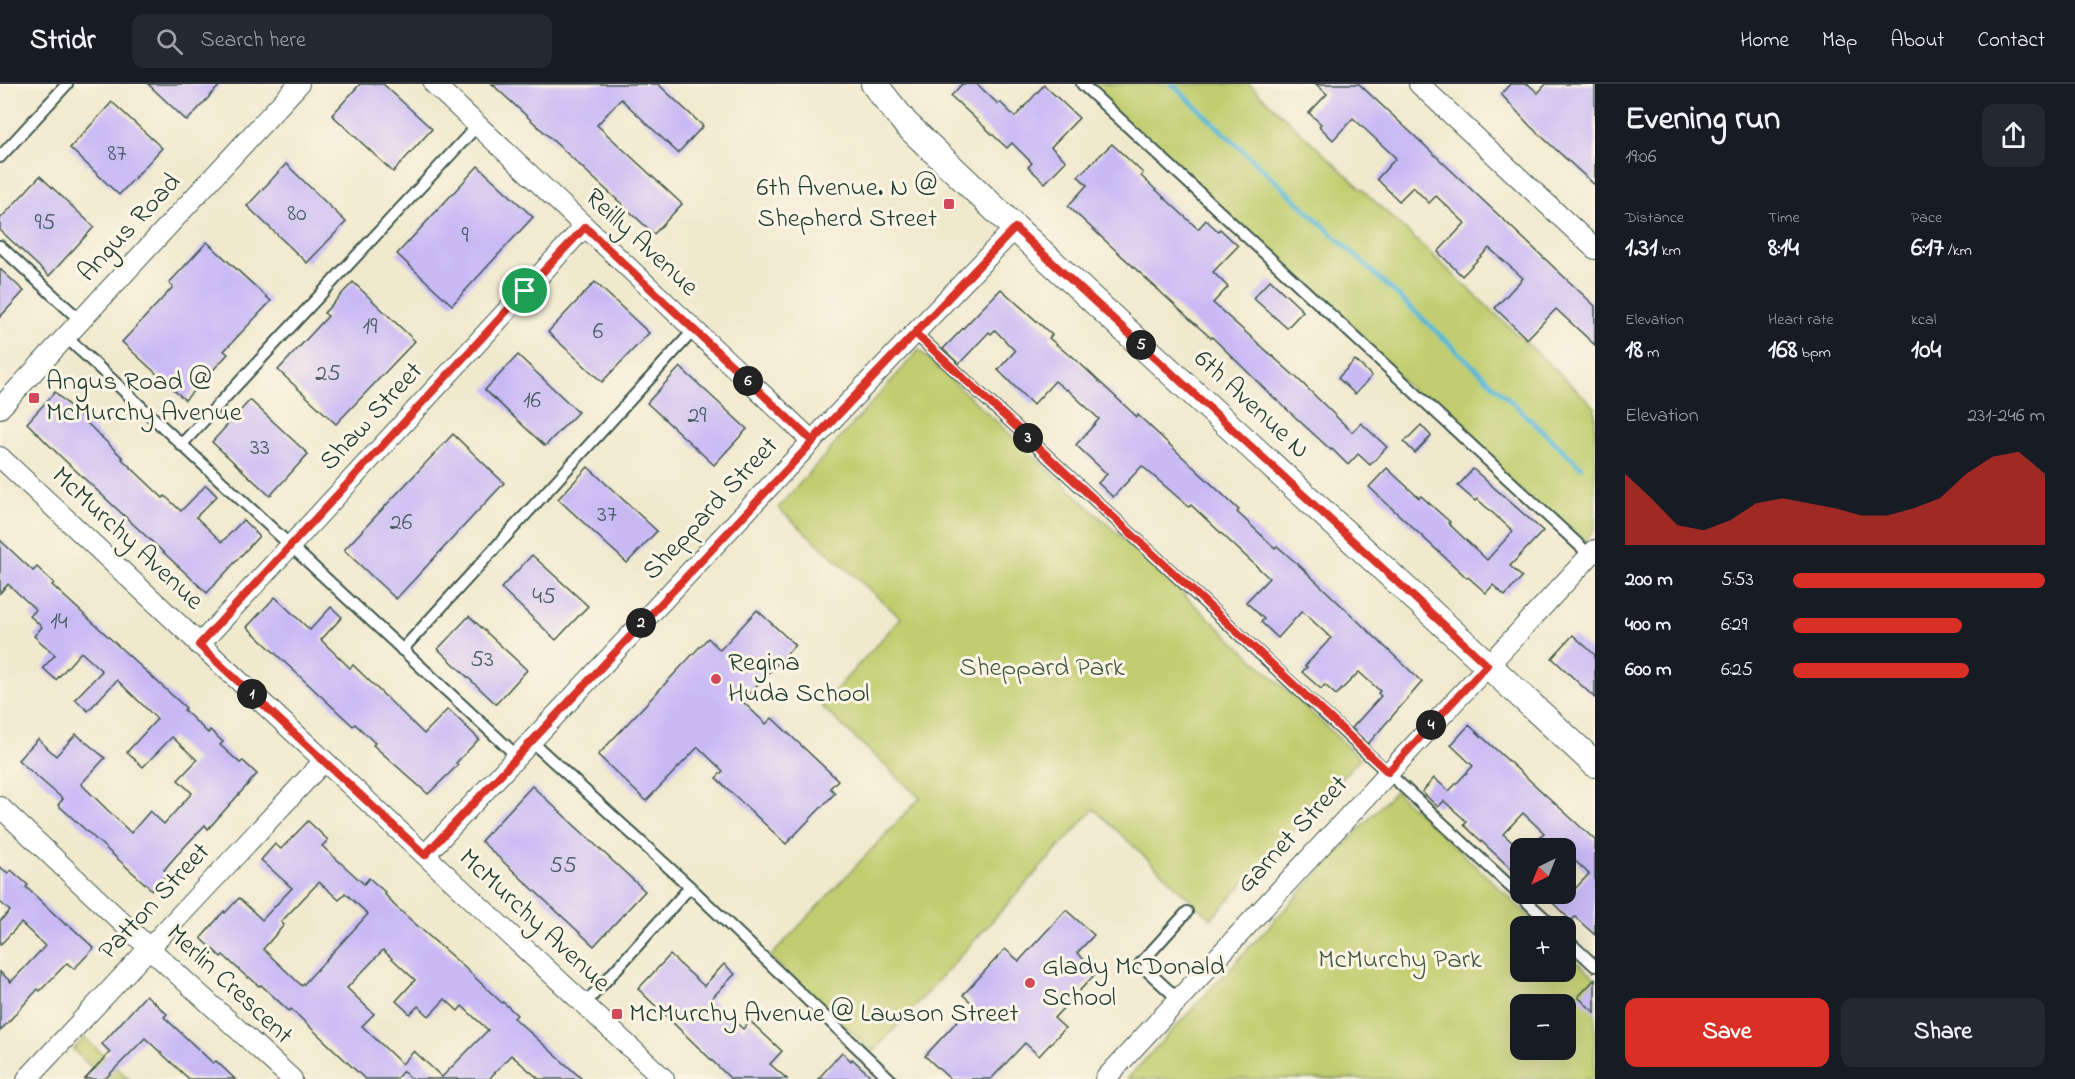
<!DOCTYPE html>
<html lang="en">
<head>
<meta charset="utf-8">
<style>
	body { margin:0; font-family:"Indie Flower",sans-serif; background:#242831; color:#f1f3f6; height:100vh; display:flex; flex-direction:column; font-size:22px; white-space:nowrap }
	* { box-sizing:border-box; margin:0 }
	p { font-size:20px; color:#9ea1a6 }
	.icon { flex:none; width:33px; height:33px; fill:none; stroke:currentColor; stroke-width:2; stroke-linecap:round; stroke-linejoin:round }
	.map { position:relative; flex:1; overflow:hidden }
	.sheet { display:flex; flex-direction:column; background:#171b24; width:480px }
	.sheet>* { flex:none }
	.needle { width:39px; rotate:223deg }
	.controls { position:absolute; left:1510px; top:754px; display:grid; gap:12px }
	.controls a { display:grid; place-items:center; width:66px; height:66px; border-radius:12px; background:#171b24; box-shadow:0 6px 24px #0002; font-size:30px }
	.pin { position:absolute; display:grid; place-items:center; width:51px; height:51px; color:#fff; margin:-26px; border:3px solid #fff; border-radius:50%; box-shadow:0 2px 6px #0007 }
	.km { position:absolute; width:30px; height:30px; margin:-15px; border-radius:50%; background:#222; color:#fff; font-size:16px; line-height:30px; text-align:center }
	.round { display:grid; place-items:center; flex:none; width:63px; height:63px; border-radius:12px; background:#242831 }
	.headline { display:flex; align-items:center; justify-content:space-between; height:102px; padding:0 30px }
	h1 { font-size:33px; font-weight:800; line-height:45px }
	.metrics { display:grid; grid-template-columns:repeat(3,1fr); gap:9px; height:102px; padding:6px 30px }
	.metrics div { display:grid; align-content:center }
	.metrics b { font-size:26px; font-weight:800 }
	.metrics small { font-size:16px; font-weight:400 }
	.metrics p { font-size:16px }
	.chart { height:168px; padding:12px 30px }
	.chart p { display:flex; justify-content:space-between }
	.chart svg { width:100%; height:108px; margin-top:6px; fill:#d93025; opacity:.7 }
	.button { display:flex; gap:12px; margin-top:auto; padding:12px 30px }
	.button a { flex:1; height:69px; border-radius:12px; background:#d93025; color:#fff; font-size:24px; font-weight:800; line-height:69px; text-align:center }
	.button a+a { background:#242831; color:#f1f3f6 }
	ul { padding:0 30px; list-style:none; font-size:20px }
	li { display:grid; grid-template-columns:96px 72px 1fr; align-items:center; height:45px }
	li i { height:15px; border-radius:8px; background:#d93025 }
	header { display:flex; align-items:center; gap:36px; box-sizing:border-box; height:84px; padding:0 30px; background:#171b24; border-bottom:2px solid #363941 }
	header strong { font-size:28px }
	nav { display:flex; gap:33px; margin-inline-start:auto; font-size:21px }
	.search { width:420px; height:54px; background:#242831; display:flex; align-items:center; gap:15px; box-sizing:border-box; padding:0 21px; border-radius:12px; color:#9ea1a6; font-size:22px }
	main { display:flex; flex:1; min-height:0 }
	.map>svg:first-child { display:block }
</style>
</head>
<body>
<header>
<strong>Stridr</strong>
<div class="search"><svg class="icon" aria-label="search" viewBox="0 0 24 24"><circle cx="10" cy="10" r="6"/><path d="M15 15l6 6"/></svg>Search here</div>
<nav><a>Home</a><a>Map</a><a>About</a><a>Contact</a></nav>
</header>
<main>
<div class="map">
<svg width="1595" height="995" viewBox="0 0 1595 995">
	<rect width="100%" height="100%" fill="#fcf5e5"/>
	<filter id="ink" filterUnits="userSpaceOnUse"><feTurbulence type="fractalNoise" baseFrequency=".0167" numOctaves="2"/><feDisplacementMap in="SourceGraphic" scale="12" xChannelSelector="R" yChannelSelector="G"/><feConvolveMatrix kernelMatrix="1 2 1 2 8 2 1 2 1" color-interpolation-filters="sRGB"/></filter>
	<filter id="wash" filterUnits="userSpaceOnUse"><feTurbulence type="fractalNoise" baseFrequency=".008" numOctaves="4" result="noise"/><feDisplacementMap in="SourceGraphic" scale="24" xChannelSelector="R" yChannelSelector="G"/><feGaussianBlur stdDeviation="1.35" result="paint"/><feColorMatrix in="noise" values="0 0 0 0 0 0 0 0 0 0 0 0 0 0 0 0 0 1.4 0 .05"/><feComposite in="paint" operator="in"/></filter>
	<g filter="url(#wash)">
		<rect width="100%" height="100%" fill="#f1e9ce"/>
		<g fill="#c1cd6f" stroke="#708552" stroke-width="1.5" fill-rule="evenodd">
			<path d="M1082,0h167l346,323v123l-15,16z"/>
			<path d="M919,266l441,408 -149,161 -117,-110 -221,243 -103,-95 150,-159 -99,-92 80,-88 -123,-110z"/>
			<path d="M1395,707l146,136h-20v45h45v-21l29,27v101h-468zM1521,921h45v45h-45z"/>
			<path d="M84,953l45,42h-25l-31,-29z"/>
		</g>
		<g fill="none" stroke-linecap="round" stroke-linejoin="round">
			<path stroke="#57b8d5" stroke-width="5" d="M1172,0l409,383"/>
		</g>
		<g id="blocks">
			<g fill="#c8b9f5" fill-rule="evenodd">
				<path d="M148,0h73l-34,37z"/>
				<path d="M360,0h23l49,45 -39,43 -61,-57z"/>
				<path d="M492,0h166l45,42 -25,27 -57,-54 -24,26 85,79 -28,30z"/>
				<path d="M962,0h15l21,20 2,-2 15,15 29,-32 35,33 -28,29 15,14 -21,22 -17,-16 4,-4 -20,-20 -5,5 -56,-52z"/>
				<path d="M1316,0h43l62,58 174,164v39l-39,-36 -29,30 -32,-31 28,-30 -34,-30 -27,28 -24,-24 27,-29 -29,-27 -7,7 -16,-16 -14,14 -22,-22 19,-21 -43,-40 -20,22 -14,-14 2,-2 -12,-11 18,-19z"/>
				<path d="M1510,0h18l10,9 8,-9h49v101l-65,-59 -29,-32z"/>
				<path d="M112,18l50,46 -43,47 -49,-47z"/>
				<path d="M1112,60l31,29 -2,3 57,53 8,-9 12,11 2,-2 18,17 -25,26 15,15 -15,16 85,76 54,53 9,-9 26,24 -17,18 -12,-11 -10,11 -16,-16 -1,1 -62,-57 -57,-56 -1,1 -17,-15 -126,-117 19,-21 -9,-9z"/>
				<path d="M286,80l60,58 -39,41 -60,-57z"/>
				<path d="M478,82l55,51 -81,88 -55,-51z"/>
				<path d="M40,92l54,51 -45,49 -49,-46v-11z"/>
				<path d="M207,158l64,59 -47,50 4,3 -43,46 -63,-58 51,-55 -4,-4z"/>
				<path d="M0,185l24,22 -24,26z"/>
				<path d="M1270,196l33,31 -16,17 -34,-30z"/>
				<path d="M353,198l62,59 -79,83 -58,-54 50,-54 -4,-3z"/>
				<path d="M595,198l54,51 -47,49 -54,-50z"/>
				<path d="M1001,205l51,46 -3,3 21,18 1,-1 66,62 1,-2 101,95 -2,2 38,36 2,-2 24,21 121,115 -54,62 -16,-16 29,-32 -3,-3 2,-2 -21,-19 -23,23 -11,-10 -4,4 -19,-17 5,-5 -2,-1 26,-28 -29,-27 -24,27 -17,-16 3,-3 -18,-17 23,-24 -78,-73 -2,2 -47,-41 -29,31 -15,-14 9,-9 -31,-29 23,-26 -32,-30 -1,1 -11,-9 -22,24 -35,-35 17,-19 -20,-21 -4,4 -2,-2 -30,32 -16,-15z"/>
				<path d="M518,271l60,57 -33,34 -60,-56z"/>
				<path d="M1355,276l17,16 -17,18 -17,-16z"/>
				<path d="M680,283l67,62 -33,36 -67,-62z"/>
				<path d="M55,308l68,66 -1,1 41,39 2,-2 16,15 25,-26 11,11 -21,21 26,25 21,-22 16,16 -52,57 -149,-139 -31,-31z"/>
				<path d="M250,316l58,54 -38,42 -58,-54z"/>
				<path d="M1421,341l10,11 -16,17 -11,-11z"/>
				<path d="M453,350l51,49 -108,116 -52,-49z"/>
				<path d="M588,383l69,64 -30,32 -69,-64z"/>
				<path d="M1387,384l32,30 2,-2 29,26 -2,1 39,37 26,-29 -36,-32 -2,2 -17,-15 15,-17 70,62 -33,35 12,11 -17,19 -12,-11 -7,8 -18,-16 -1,1 -98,-91z"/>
				<path d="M0,456l33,31 4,-4 17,16 -2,2 134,123 -2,2 24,23 2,-3 13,12 -3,3 20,18 3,-2 14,13 -49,55 -3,-4 -30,32 -11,13 4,3 -16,17 -94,-85 5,-6 -45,-39 20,-21 18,17 20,-22 29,24 -24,26 50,49 19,-22 14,13 28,-31 -14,-13 19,-20 -25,-23 -29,30 -16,-15 30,-33 -40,-39 -29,31 -13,-12 27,-28 -21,-19 -25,28 -13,-12 12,-13 -21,-19 8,-9 -12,-11 6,-6 -28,-26 -8,9z"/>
				<path d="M532,471l56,51 -32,34 -55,-52z"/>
				<path d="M275,513l35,33 21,-23 11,10 -21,23 29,28 3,-3 71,69 24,-25 31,30 -23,24 2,2 -30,29 -55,-49 2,-2 -20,-19 -2,2 -106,-99z"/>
				<path d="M757,526l38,35 -53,56 24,23 6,-6 66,62 -8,8 5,5 -49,51 -70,-66 7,-7 -25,-24 -52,54 -48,-46 110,-117 12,12z"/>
				<path d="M469,532l58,54 -31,34 -58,-55z"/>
				<path d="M1573,551l22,20v43l-43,-40z"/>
				<path d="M1469,641l126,115v95l-20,-18 -4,4 -27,-27h26l19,-20 -23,-22v-3h-39l17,-16 -21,-20 -20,21 18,16v28l-57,-53 3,-3 -23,-21 -6,6 -16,-15 12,-14 15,13 24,-25 -22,-21z"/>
				<path d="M532,702l113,105 -51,55 -113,-105z"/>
				<path d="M308,737l20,19 -6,6 42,38 5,-6 16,14 -1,1 10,12 70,62 38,36 1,-1 14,13 -3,3 68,61h-43l-28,-24 -22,24h-78l-8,-8 -7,8h-31l-74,-70 -2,2 -28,-26 -2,1 -10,-9 -1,1 -25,-23 -2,2 -20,-19 23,-27 1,2 14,-15 23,22 30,-32 -31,-28 14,-16 6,5zM319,798l20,18 6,-7 23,21 -66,72 -39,-37 21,-24 -3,-3zM383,866l32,30 -19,21 14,13 8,-8 11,10 16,-17 13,12 4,-5 26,24 -46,47 -28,-26 -12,13 -40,-38 12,-12 -27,-26z"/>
				<path d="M0,783l8,6 3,-3 17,15 -2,2 40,38 2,-1 26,24 -20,21 -7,-6 -27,28 -2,-2 -38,42v-59l11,10 34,-36 -24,-23 -21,22v-24l10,-10 -10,-9z"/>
				<path d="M1066,826l28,25 -17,18 20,19 -43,46 11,10 -26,28 -14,-13 -34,36h-41l-25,-23 48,-52 -10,-9 42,-46 14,12z"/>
				<path d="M670,871l34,31 20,-22 11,10 -24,25 32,30 7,-8 32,30 -12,13 17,15h-56l-93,-90z"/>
				<path d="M1595,895v34l-17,-16z"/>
				<path d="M146,911l21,19 -3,3 49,46 3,-2 19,18h-46l-44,-41 -40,41h-20l25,-27 -8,-8z"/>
				<path d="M842,968l9,9 1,-2 22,20h-56z"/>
			</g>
		</g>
	</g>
	<g filter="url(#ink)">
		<use href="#blocks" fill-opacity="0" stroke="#3e574b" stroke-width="1.5"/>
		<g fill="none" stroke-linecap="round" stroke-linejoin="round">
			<defs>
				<g id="service">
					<path d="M1082,0l510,473"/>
					<path d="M0,73l67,-73"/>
					<path d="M0,162l81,75"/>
					<path d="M915,249l639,594"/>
					<path d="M66,253l451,419"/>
					<path d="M181,361l296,-319"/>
					<path d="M402,566l292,-320"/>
					<path d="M531,657l159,146 200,192"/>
					<path d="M1566,855l29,27"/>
					<path d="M1178,915l-38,-35 47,-52"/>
					<path d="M584,921l106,-118"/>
				</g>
				<g id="minor">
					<path d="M434,0l378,357"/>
					<path d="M1419,0l176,165"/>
					<path d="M0,324l299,-324"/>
					<path d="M0,373l664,622"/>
					<path d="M199,561l385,-418"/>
					<path d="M0,723l149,141 143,131"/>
					<path d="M425,771l387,-414 203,-213"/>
					<path d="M27,995l296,-317"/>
					<path d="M1105,995l490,-529"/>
				</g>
				<path id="tertiary" d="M874,0l32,40 109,104 580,536"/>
			</defs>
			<use href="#service" stroke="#3e574b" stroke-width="14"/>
			<use href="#minor" stroke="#3e574b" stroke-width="22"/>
			<use href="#tertiary" stroke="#3e574b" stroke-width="28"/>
			<use href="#service" stroke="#fff" stroke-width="10"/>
			<use href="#minor" stroke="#fff" stroke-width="20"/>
			<use href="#tertiary" stroke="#fff" stroke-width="26"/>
		</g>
	</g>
	<g fill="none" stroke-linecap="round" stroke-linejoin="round" filter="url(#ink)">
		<defs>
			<path id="route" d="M525,207l-326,354 226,210 490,-522 473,439 99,-107 -472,-437 -203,213 -227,-214 -60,64"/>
		</defs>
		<use href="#route" stroke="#fff" stroke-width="12"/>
		<use href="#route" stroke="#d93025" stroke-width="8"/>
	</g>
	<g fill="#d1495b" stroke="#fcf5e5" stroke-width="2">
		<rect x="943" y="114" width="12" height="12" rx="3"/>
		<rect x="28" y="308" width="12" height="12" rx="3"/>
		<circle cx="716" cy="595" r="6"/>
		<circle cx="1030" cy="899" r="6"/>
		<rect x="611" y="924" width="12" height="12" rx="3"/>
	</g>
	<g text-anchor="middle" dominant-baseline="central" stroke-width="6" stroke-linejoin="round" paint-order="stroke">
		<g font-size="24" fill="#495c64">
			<text x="117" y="70">87</text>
			<text x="297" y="130">80</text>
			<text x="45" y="139">95</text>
			<text x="465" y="152">9</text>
			<text x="370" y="243">19</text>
			<text x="598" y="248">6</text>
			<text x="328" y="290">25</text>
			<text x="532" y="317">16</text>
			<text x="697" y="332">29</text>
			<text x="260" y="364">33</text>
			<text x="607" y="431">37</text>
			<text x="401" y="439">26</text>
			<text x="544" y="513">45</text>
			<text x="59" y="538">14</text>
			<text x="482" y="576">53</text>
			<text x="563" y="782">55</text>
		</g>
		<g font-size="27" fill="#1f3d34" stroke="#fcf5e5" text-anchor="start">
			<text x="937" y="104" text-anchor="end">6th Avenue. N @<tspan x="937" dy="31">Shepherd Street</tspan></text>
			<text x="46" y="298">Angus Road @<tspan x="46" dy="31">McMurchy Avenue</tspan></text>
			<text x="728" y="579">Regina<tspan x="728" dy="31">Huda School</tspan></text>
			<text x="1042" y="883">Glady McDonald<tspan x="1042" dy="31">School</tspan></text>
			<text x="629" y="930">McMurchy Avenue @ Lawson Street</text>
		</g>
		<g font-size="27" fill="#1f3d34" stroke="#fcf5e5">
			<text transform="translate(130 144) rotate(-47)">Angus Road</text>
			<text transform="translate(641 159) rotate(43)">Reilly Avenue</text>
			<text transform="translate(1251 321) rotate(43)">6th Avenue N</text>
			<text transform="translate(372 333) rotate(-47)">Shaw Street</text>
			<text transform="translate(711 425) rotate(-47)">Sheppard Street</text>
			<text transform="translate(127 455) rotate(43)">McMurchy Avenue</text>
			<text transform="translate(1293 751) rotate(-47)">Garnet Street</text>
			<text transform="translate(155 818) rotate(-47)">Patton Street</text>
			<text transform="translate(534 837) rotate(43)">McMurchy Avenue</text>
			<text transform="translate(229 901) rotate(43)">Merlin Crescent</text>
		</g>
		<g font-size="27" fill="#3f5a40" stroke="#fcf5e5">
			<text x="1042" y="584">Sheppard Park</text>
			<text x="1400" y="876">McMurchy Park</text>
		</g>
	</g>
</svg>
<div class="controls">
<a><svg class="needle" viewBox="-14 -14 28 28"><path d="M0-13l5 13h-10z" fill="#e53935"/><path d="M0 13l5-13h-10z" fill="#9ea1a6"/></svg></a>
<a>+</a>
<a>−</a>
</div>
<div class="pin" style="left:525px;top:207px;background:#1e9e55"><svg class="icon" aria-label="arrive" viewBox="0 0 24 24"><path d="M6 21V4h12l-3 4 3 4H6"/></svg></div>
<b class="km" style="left:252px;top:610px">1</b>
<b class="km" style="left:641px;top:539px">2</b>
<b class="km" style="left:1028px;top:354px">3</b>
<b class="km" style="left:1431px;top:641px">4</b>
<b class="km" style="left:1141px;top:261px">5</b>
<b class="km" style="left:748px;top:297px">6</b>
</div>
<section class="sheet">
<div class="headline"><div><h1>Evening run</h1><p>19:06</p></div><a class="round"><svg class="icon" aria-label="share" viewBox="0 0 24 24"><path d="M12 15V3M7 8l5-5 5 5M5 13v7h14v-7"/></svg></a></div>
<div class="metrics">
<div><p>Distance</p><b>1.31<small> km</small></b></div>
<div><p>Time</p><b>8:14</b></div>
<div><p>Pace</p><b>6:17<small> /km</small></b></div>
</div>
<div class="metrics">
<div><p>Elevation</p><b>18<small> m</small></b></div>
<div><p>Heart rate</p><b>168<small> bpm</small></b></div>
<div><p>kcal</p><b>104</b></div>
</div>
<div class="chart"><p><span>Elevation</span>231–246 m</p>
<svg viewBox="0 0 160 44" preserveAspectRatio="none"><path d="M0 44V15L10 25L20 36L30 38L40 34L50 27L60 25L70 27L80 29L90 32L100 32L110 29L120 25L130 15L140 8L150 6L160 15V44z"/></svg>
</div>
<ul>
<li><b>200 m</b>5:53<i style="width:100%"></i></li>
<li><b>400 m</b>6:29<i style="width:67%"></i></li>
<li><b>600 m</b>6:25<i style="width:70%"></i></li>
</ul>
<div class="button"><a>Save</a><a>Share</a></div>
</section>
</main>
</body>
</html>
